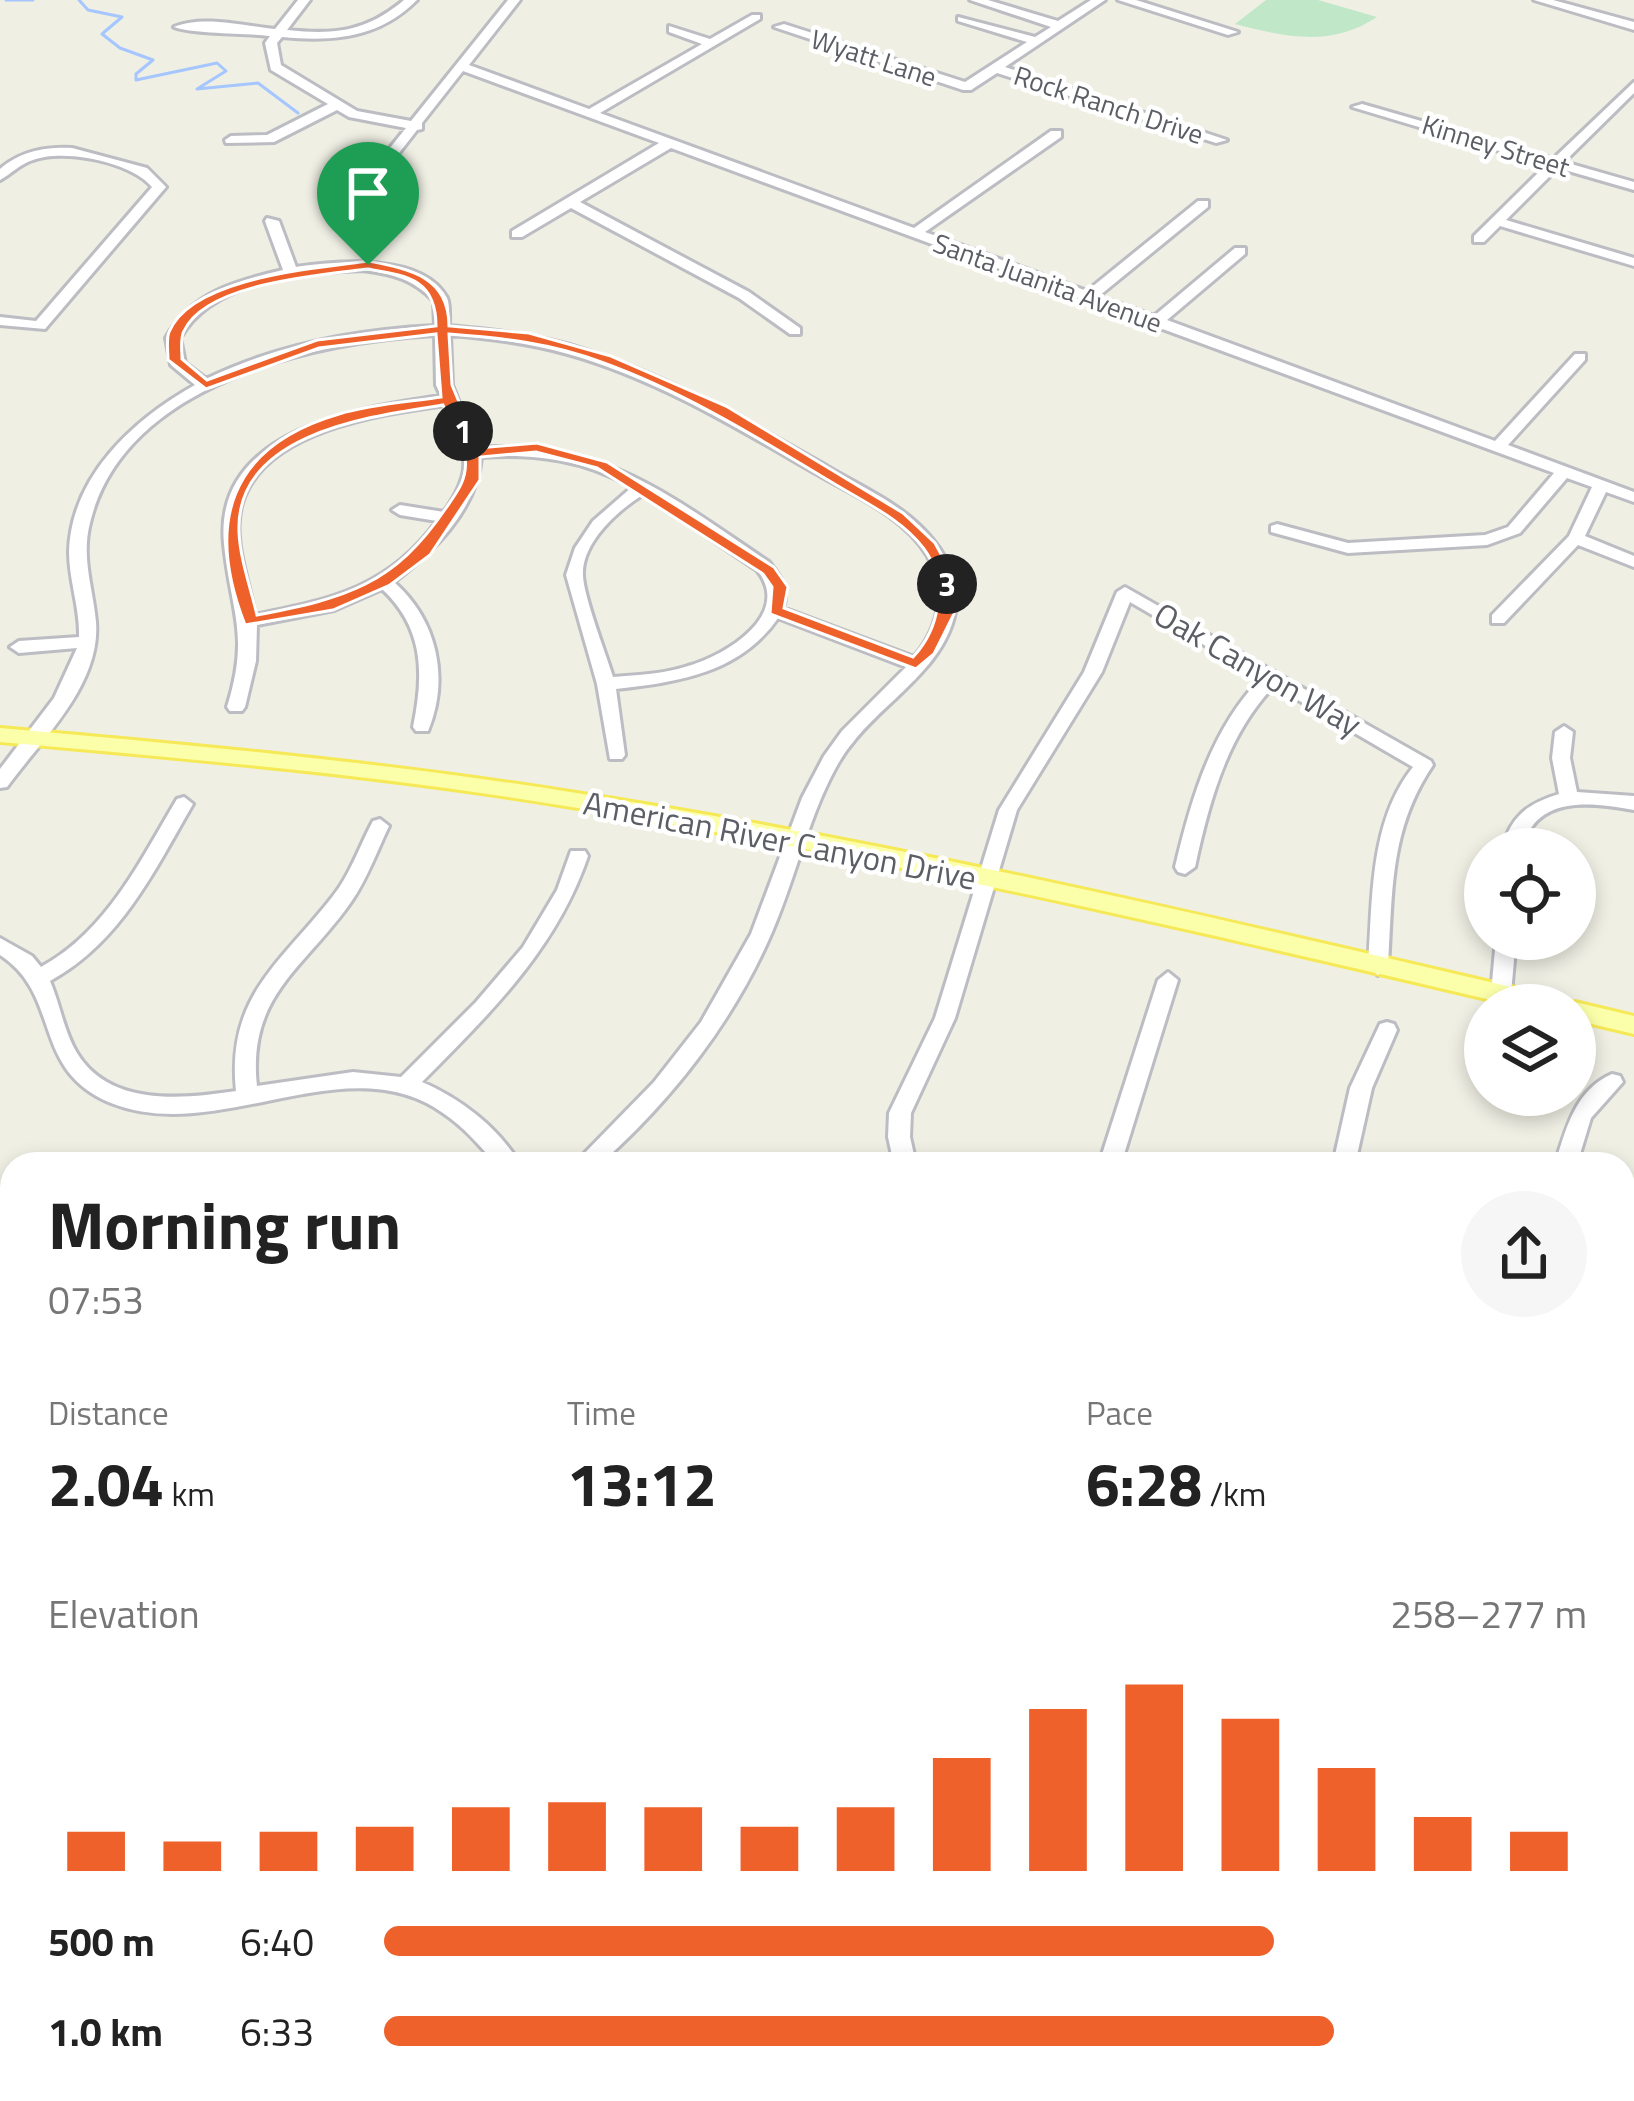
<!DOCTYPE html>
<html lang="en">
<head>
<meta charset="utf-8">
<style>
	body { margin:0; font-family:"Titillium Web",sans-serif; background:#f6f6f6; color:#222; height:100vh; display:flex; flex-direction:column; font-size:45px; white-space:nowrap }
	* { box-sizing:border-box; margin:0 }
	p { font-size:39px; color:#767676 }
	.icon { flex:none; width:66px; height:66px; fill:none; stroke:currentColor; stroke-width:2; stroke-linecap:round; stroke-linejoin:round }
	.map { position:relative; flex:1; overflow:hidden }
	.side { position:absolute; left:0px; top:1152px; width:1635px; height:951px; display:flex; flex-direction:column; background:#fff; border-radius:36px 36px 0 0; box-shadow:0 6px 18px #0003 }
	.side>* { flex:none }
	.buttons { position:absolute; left:1464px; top:828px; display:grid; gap:24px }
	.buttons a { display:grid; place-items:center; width:132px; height:132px; border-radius:50%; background:#fff; box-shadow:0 6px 18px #0003; font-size:60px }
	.pin { position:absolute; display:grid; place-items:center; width:102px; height:102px; color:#fff; margin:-123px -51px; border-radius:50% 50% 50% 0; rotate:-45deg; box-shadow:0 0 12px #0007 }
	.pin .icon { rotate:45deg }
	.km { position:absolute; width:60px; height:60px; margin:-30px; border-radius:50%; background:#222; color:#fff; font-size:33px; line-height:60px; text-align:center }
	.round { display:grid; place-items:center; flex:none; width:126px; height:126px; border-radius:63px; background:#f6f6f6 }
	.summary { display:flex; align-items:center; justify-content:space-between; height:204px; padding:0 48px }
	h1 { font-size:66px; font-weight:700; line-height:90px }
	.figures { display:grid; grid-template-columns:repeat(3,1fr); gap:18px; height:204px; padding:12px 48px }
	.figures div { display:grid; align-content:center }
	.figures b { font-size:60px; font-weight:700 }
	.figures small { font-size:33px; font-weight:400 }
	.figures p { font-size:33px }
	.chart { height:336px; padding:24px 48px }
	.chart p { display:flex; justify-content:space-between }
	.chart svg { width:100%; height:216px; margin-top:12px; stroke:#ef612b; stroke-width:6 }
	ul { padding:0 48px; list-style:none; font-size:39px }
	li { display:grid; grid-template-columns:192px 144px 1fr; align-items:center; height:90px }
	li i { height:30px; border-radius:15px; background:#ef612b }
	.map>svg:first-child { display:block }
</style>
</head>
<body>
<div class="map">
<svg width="1634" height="2101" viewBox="0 0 1634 2101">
	<rect width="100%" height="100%" fill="#efefe4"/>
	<g fill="#c0e8c8">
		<path d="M1266,0h52l59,17c-47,31 -91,20 -142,7z"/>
		<path d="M12,1502v269l-12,1v-266z"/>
		<path d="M1623,1793l11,7v301h-235l-11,-10h235z"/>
		<path d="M12,1917v174h1339l10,10h-1349l-12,-12v-151z"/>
	</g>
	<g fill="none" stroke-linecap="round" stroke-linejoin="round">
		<g stroke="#a5c6ff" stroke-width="3">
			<path d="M6,0h27"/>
			<path d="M79,0l9,10 34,7 -20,17 18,14 33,12 -17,14v6l81,-17 9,8 -29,18 61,-6 40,30"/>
		</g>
		<g stroke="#a5c6ff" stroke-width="6">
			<path d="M0,1608l12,-4"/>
			<path d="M0,1670l12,-3"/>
			<path d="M1596,2091l15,10"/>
		</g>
		<defs>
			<g id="minor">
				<path d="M298,0h12l-23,30c48,5 79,2 117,-30h13c-38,38 -83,42 -135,37l-5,6 4,22 76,46 54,10 97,-121h12l-51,65 120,44 113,-65 -33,-12v-6l41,13 42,-24h8v4l-160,94 314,115 137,-97h10v6l-136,95 162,59 111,-90h10v6l-109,89 55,20 81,-68h10v6l-78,66 328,121 80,-87h10v6l-77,85 126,47v10l-28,-10 -21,44 49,20v11l-56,-22 -74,78h-12v-8l77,-79 23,-49 -25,-9 -47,55 -33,12 -139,8 -77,-21v-6l6,-2 71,19 137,-8 23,-8 46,-54 -883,-325 -91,54 169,90 51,36v6h-10l-51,-36 -168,-90 -49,29h-10v-6l147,-88 -196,-72 -41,52v6l-5,1 -32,41 -23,-1 -7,-4 7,-4 15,2 29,-36 -57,-11 -12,-7 -63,32 -48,1 -1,-3 6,-4 36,-1 61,-31 -57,-34 -6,-27 5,-7c-25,-3 -78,-2 -96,-9 29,-12 70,-1 101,2z"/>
				<path d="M970,0h18l70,21 33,-21h14l-100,67 222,73 -11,3 -219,-70 -26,17h-8l-189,-63 10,-3 181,58 62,-40 -69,-21v-4l77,20 16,-10z"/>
				<path d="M1118,0h18l102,32 -10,3z"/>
				<path d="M1534,0h19l81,22v8z"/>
				<path d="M1634,82v11l-70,69 70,20v8l-76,-22 -52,52 128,38v8l-134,-40 -16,16h-10v-6l72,-71 -194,-58 10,-3 191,55z"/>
				<path d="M72,148l75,20 19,19 -121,142 -45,-4v-8l36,4 116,-134c-20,-25 -89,-39 -119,-27 -13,4 -22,14 -33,20v-11c21,-18 45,-22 72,-21z"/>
				<path d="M267,218l12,3 17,46c41,-6 127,-14 151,31 3,7 2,20 2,28 45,4 91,9 134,23 88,28 166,73 245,118 34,20 71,36 98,65 18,19 33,46 30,73 -6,59 -69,94 -102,136 -14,16 -23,35 -32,55 -19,44 -31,92 -50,136 -38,89 -100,168 -172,232h-26l80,-82 47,-60 50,-88 51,-136 22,-42 18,-25 64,-64 -128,-49c-38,55 -100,64 -162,71l9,66 -3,4h-12l-13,-75 -31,-109 9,-27 18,-27 39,-34c-48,-27 -97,-34 -151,-30 -4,53 -47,94 -87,125 43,38 56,96 34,149h-12l-3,-4c11,-53 11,-99 -31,-138l-48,21 -77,15 -1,36 -11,46 -3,4h-12l-3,-4c23,-74 4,-93 -3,-163 -11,-114 132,-136 217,-148l-5,-11 -1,-50c-121,6 -312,49 -345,188 -9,35 3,65 6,99 5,63 -55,118 -89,165l-7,1v-19l54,-71 23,-50 -58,5 -9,-6 9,-6 60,-4c1,-29 -10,-56 -10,-85 2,-76 65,-133 126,-167l-24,-20 -5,-27c25,-45 70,-57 117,-68l-18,-49zM363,270c30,4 50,9 71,31l1,25c-80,4 -157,18 -229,53l-21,-16 -5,-25c33,-59 124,-66 183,-68zM450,335c40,3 79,8 118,19 89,25 169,74 249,120 38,22 87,42 110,81 21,34 12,73 -13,102l-131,-49c6,-20 -2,-31 -14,-46 -99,-66 -165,-123 -292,-114l-25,-63zM445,405c19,48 32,61 -1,107l-44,-7 -8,5 8,5 37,6c-47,66 -106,79 -182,94 -6,-35 -24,-77 -13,-112 22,-73 139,-89 203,-98zM644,494l113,76c36,44 -30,85 -69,96 -24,8 -50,9 -75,11 -7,-23 -29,-79 -30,-101 -2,-33 35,-66 61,-82z"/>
				<path d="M1125,587l306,174 2,4c-44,65 -40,126 -45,202l-10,8 -10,-8c5,-67 1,-145 45,-200l-139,-81c-47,49 -65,116 -79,181l-10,7 -7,-2 -3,-5c16,-67 36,-138 86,-189l-131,-76 -28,70 -85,138 -62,208 -44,95 -1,24 6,27h-22l-6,-27 1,-24 46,-95 64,-208 85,-138 33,-80z"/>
				<path d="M1564,726l9,6 -3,26 7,34 57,4v14c-44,-8 -99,-15 -112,39h-20c9,-33 25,-45 57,-55l-7,-36 3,-26z"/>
				<path d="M184,797l9,7c-39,67 -72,138 -143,177 10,23 14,51 27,72 33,54 106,46 159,38 -10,-95 45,-128 97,-195 17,-21 27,-51 40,-75l7,-2 9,7c-12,25 -22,53 -38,76 -46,66 -104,93 -94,184l96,-14 48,5 75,-75 47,-55 34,-57 14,-39h14l3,5c-32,94 -98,157 -166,226 39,17 76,45 98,82h-24c-17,-19 -32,-37 -53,-51 -97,-69 -225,33 -332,-10 -81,-33 -48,-107 -111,-148v-17l32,18 9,11c66,-36 99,-106 136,-168z"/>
				<path d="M1496,939h20l-5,54 -10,8 -10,-8z"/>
				<path d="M1168,972l10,8 -57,184h-22l59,-184z"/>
				<path d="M1387,1022l7,2 3,6 -25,58 -17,76h-22l17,-76 30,-64z"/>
				<path d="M1612,1074l8,2 3,6 -32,36 -14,46h-22c11,-35 20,-74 57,-90z"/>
				<path d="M0,1264l12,3v20l-12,-3z"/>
				<rect x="1623" y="1297" width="11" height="20"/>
				<path d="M1623,1538l11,1v24l-11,-1z"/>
				<path d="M12,1786v28l-12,1v-28z"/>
			</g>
			<g id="major">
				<path d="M0,728c190,17 381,34 570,64 330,51 655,128 980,204l12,9h-50c-309,-73 -620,-145 -934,-197 -191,-32 -385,-49 -578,-66z"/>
				<path d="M1575,1002l59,14v18l-59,-14v-15h-9z"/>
			</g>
		</defs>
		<use href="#minor" stroke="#bcbdc3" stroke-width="6"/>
		<use href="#major" stroke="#f6e957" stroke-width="6"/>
		<use href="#minor" fill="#fff" fill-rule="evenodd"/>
		<use href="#major" fill="#fcffaa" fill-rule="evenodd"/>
	</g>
	<path fill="#ef612b" stroke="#fff" stroke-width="3" fill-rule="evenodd" d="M368,261c41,8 81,15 81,65l80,7 82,23 115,50 177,107 32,30 18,33 1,38 -20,40 -18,15 -146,-55 2,-27 -9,-13 -166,-106 -61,-16 -56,5v23l-50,75 -40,30 -57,25 -88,15c-40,-102 -16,-179 94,-211 33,-10 69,-12 102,-17l-5,-63 -117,14 -113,41 -38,-29c0,-8 -2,-21 1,-28 22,-55 148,-64 199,-71zM368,269c39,7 68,10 68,57l-119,14 -110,40 -25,-21c0,-9 -2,-21 2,-28 22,-48 137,-56 184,-62zM449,334c53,4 103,9 152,28 81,29 154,74 227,118 32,20 73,38 96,69 24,33 16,79 -11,108l-129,-49 4,-21 -14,-20 -167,-105 -70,-19 -59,5 -26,-63zM443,405c7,16 20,35 22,52 3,21 -7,34 -19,51 -52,77 -100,90 -189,107 -6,-26 -17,-56 -18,-83 -4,-100 134,-116 204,-127z"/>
	<g text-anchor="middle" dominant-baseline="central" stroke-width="9" stroke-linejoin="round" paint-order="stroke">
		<g font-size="27" fill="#5c5e65" stroke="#fff">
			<text transform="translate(874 57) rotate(18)">Wyatt Lane</text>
			<text transform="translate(1109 104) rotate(18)">Rock Ranch Drive</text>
			<text transform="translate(1496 145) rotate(17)">Kinney Street</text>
			<text transform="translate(1048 282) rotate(20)">Santa Juanita Avenue</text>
		</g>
		<g font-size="33" fill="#5c5e65" stroke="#fff">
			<text transform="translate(1258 669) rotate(30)">Oak Canyon Way</text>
			<text transform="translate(780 840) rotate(11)">American River Canyon Drive</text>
		</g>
	</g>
</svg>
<div class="buttons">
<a><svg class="icon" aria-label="locate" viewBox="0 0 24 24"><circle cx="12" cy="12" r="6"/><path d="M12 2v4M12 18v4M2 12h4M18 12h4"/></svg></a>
<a><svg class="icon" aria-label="layers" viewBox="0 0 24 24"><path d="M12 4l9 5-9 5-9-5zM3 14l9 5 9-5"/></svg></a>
</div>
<div class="pin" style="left:368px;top:265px;background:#1e9e55"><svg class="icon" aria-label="arrive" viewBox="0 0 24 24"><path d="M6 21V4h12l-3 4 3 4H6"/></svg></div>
<b class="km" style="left:463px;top:431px">1</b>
<b class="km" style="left:947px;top:584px">3</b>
<section class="side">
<div class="summary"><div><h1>Morning run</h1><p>07:53</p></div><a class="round"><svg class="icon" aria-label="share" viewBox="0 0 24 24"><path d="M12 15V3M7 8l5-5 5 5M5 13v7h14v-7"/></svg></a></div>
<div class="figures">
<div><p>Distance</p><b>2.04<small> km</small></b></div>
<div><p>Time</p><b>13:12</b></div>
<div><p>Pace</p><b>6:28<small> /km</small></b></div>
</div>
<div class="chart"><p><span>Elevation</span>258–277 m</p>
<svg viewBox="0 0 160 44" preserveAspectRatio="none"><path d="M5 44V36M15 44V38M25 44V36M35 44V35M45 44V31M55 44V30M65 44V31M75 44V35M85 44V31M95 44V21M105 44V11M115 44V6M125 44V13M135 44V23M145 44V33M155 44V36"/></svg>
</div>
<ul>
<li><b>500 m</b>6:40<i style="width:74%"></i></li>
<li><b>1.0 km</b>6:33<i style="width:79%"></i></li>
</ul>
</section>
</div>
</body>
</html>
